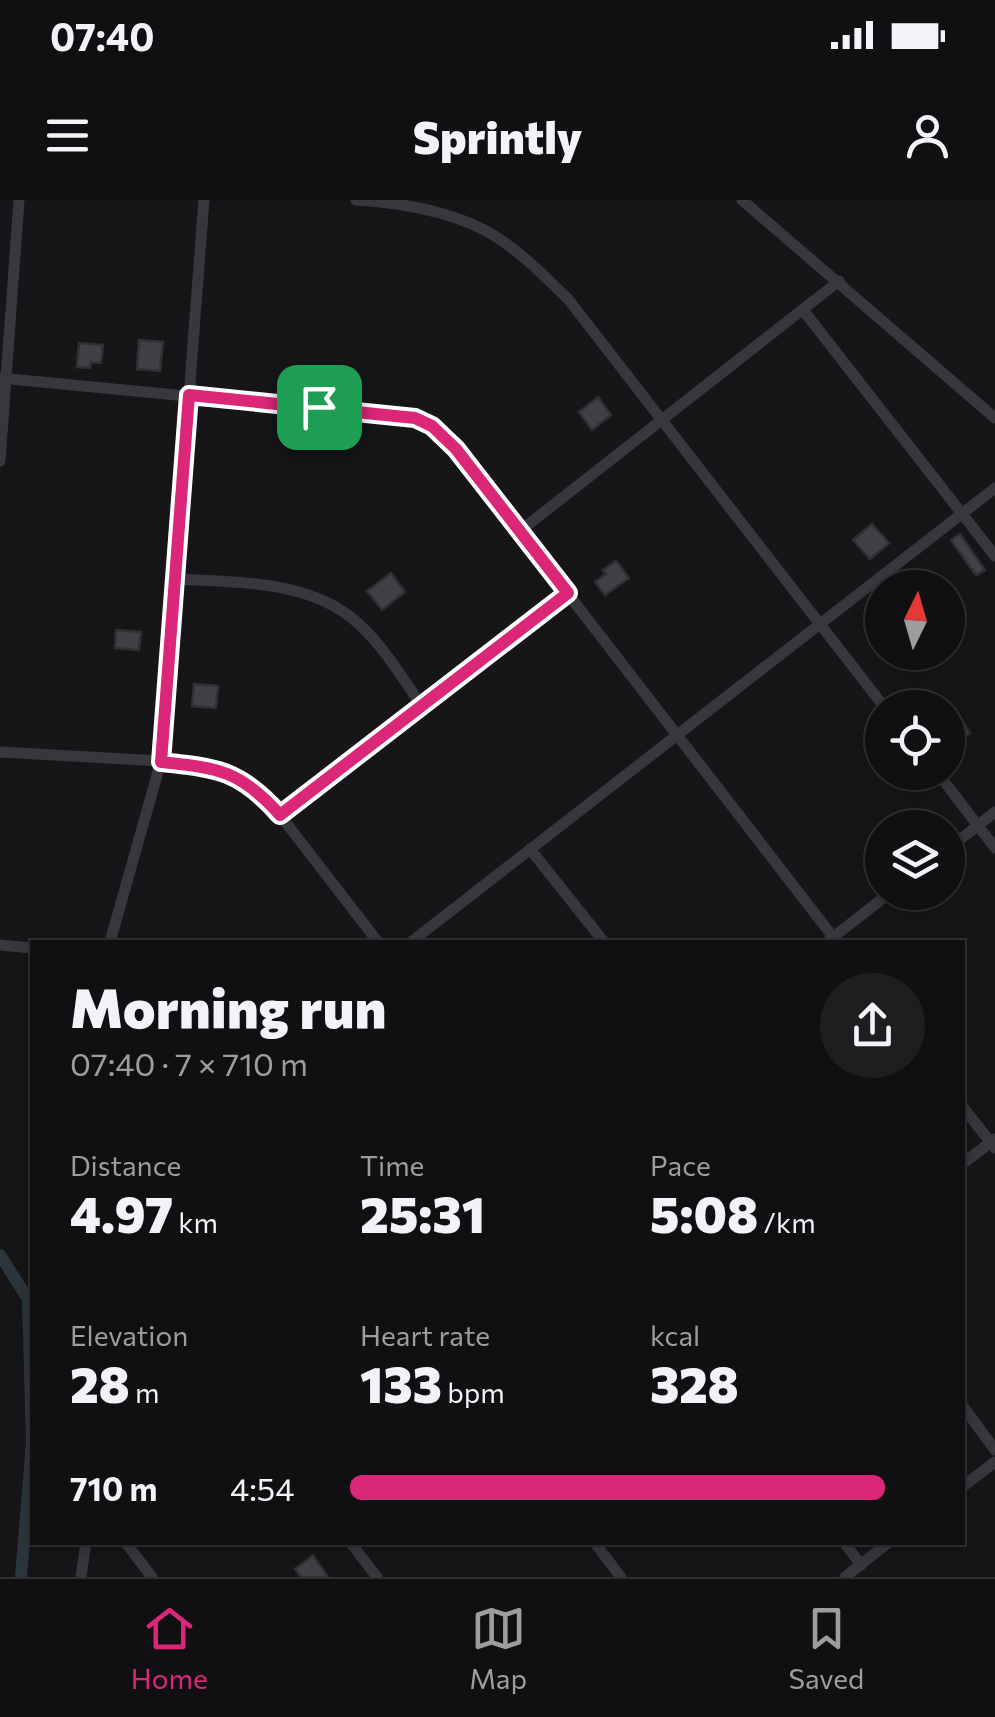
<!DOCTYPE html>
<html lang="en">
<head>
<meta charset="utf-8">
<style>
	body { margin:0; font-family:Commissioner,sans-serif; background:#1e1e20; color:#f1f3f6; height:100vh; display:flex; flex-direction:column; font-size:38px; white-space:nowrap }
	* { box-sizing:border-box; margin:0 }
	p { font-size:32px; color:#9c9d9f }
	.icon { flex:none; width:55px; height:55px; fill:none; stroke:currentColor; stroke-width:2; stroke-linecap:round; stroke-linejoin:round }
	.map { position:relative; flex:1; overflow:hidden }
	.sheet { position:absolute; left:30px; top:740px; width:935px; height:605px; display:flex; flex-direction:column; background:#101012; border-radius:0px; box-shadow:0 5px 15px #0003,0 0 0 2px #303032 }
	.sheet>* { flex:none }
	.needle { width:65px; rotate:5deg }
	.fabs { position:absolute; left:865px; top:370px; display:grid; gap:20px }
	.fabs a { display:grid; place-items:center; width:100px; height:100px; border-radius:50%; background:#101012; box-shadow:0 5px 15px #0003,0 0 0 2px #303032; font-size:50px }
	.pin { position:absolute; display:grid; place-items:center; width:85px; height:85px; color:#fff; margin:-42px; border-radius:20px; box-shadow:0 5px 15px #0006 }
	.round { display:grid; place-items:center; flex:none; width:105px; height:105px; border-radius:52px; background:#1e1e20 }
	.headline { display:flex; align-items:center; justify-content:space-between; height:170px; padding:0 40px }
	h1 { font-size:55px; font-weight:800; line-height:75px }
	.figures { display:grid; grid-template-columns:repeat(3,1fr); gap:15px; height:170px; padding:10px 40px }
	.figures div { display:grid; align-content:center }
	.figures b { font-size:50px; font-weight:800 }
	.figures small { font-size:28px; font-weight:400 }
	.figures p { font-size:28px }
	ul { padding:0 40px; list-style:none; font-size:32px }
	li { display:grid; grid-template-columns:160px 120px 1fr; align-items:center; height:75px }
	li i { height:25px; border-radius:12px; background:#db2777 }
	.status { display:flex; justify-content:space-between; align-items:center; height:70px; padding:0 50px; background:#101012; direction:ltr }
	.status svg { height:28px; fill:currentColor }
	header { display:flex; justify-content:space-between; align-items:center; height:130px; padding:0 40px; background:#101012; font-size:45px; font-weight:800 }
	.tab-bar { display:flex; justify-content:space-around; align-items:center; height:140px; border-top:2px solid #303032; background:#101012; font-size:28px; color:#9c9d9f }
	.tab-bar a { display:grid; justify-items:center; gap:5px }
	.tab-bar .current { color:#db2777 }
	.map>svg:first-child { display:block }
</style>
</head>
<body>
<div class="status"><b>07:40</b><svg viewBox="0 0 49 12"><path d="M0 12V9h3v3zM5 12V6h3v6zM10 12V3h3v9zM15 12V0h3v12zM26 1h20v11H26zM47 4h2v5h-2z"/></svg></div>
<header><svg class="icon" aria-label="menu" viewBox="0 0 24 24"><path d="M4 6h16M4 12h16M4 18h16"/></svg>Sprintly<svg class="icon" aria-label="person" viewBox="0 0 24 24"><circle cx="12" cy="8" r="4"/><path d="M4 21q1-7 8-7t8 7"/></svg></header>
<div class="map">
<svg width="995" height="1377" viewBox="0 0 995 1377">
	<rect width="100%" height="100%" fill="#161618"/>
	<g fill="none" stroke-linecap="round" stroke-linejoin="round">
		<path stroke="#2c353c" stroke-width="12" d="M0,1055l28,44 4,143 -11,135"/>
	</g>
	<g fill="#404145" stroke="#303034" stroke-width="2.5">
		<path d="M139,140l24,2 -3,29 -23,-2z"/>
		<path d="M79,143l24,2 -2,18 -10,-1 -1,6 -13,-1z"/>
		<path d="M598,197l13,18 -19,15 -13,-18z"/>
		<path d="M872,324l17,19 -19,16 -17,-19z"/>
		<path d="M960,334l25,36 -9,5 -25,-35z"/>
		<path d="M616,361l13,17 -24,17 -10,-13 11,-8 -3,-4z"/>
		<path d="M391,373l14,19 -23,18 -15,-19z"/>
		<path d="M116,430l25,2 -2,18 -24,-2z"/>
		<path d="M194,484l24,2 -2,22 -24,-2z"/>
		<path d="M958,514l12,19 -16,10 -6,-10v-12z"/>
		<path d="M313,1355l15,22h-27l-6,-8z"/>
	</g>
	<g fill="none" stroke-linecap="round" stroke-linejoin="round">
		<g stroke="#37383d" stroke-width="11">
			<path d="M356,0c47,3 102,12 142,38 26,17 48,40 70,61l317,409"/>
			<path d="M742,0l253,218"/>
			<path d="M803,110l192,246"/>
			<path d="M0,178l415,40 18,9 23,22 381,493"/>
			<path d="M0,261l19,-261"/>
			<path d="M520,331l319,-250"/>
			<path d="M175,379c56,3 126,1 173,36 31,23 52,60 74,91"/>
			<path d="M0,552l161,9 72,13 29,20 18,21 98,127"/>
			<path d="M937,572l58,76"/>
			<path d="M280,615l288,-222"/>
			<path d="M530,649l74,93"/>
			<path d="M948,649l47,-37"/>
			<path d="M110,742l51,-181 43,-561"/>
			<path d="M411,742l584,-454"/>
			<path d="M827,742l64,-50"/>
			<path d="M0,745l32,3"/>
			<path d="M962,906l33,42"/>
			<path d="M962,964l33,-25"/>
			<path d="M962,1205l33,45"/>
			<path d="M962,1287l33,-25"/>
			<path d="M125,1342l27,35"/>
			<path d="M350,1342l27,35"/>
			<path d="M594,1342l27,35"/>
			<path d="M844,1342l17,23"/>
			<path d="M81,1377l5,-35"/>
			<path d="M845,1377l44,-35"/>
		</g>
	</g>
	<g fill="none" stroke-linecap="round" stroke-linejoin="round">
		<defs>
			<path id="route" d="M189,195l226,23 17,8 24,23 112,144 -288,222c-40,-45 -62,-47 -119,-53z"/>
		</defs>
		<use href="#route" stroke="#fff" stroke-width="20"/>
		<use href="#route" stroke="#db2777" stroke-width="12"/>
	</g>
</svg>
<div class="fabs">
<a><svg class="needle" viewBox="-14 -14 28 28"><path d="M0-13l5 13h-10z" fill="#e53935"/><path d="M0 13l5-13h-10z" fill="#9c9d9f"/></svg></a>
<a><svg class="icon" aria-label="locate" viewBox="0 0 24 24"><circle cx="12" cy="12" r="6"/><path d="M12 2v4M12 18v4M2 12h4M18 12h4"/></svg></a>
<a><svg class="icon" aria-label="layers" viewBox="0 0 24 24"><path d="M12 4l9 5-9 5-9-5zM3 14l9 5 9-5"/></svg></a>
</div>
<div class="pin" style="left:319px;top:207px;background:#1e9e55"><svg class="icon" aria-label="arrive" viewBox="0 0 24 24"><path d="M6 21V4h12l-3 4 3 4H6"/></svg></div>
<section class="sheet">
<div class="headline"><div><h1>Morning run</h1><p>07:40 · 7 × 710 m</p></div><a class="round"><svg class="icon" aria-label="share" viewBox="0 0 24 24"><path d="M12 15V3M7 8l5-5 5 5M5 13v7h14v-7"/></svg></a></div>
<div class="figures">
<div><p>Distance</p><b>4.97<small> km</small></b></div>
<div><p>Time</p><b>25:31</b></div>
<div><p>Pace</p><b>5:08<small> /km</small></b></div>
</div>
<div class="figures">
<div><p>Elevation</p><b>28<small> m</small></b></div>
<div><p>Heart rate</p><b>133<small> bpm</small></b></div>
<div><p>kcal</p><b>328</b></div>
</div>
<ul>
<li><b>710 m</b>4:54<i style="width:93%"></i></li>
</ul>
</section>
</div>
<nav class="tab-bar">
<a class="current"><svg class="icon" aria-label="home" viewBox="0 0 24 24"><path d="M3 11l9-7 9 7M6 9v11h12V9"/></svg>Home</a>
<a><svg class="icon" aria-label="map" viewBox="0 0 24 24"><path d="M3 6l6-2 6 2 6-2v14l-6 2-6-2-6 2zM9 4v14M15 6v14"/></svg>Map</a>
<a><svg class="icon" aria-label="saved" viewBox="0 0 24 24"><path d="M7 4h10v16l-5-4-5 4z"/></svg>Saved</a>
</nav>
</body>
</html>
